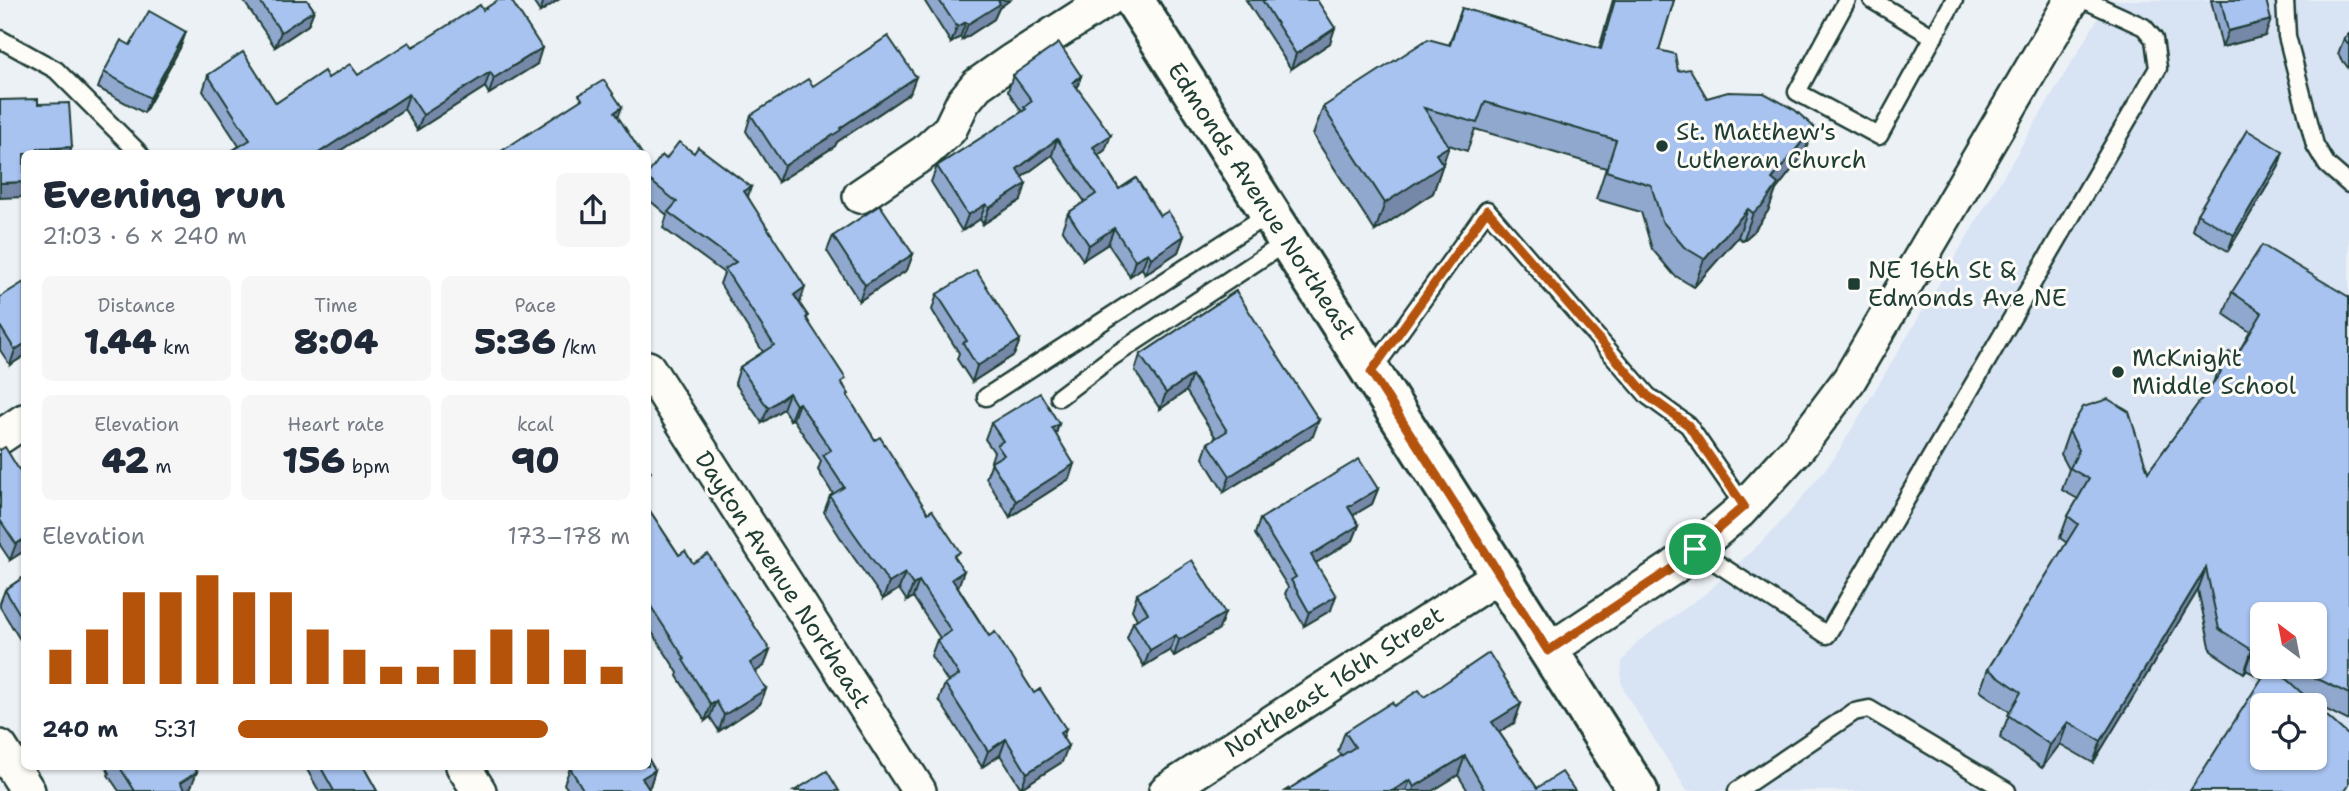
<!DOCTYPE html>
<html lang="en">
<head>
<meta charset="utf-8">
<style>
	body { margin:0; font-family:"Shantell Sans",sans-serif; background:#f6f6f7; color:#1f2937; height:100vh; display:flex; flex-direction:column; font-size:26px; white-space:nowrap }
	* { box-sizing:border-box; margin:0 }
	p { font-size:23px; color:#747a83 }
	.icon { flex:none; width:38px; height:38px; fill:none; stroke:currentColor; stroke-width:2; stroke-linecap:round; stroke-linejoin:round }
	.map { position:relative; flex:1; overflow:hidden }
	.side { position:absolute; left:21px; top:150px; width:630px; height:620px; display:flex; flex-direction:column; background:#fff; border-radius:10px; box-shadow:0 2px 5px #0004 }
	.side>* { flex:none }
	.needle { width:46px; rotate:328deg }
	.fabs { position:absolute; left:2250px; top:602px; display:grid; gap:14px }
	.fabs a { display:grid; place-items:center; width:77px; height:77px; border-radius:10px; background:#fff; box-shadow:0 2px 5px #0004; font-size:35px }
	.pin { position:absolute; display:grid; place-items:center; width:60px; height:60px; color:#fff; margin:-30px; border:4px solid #fff; border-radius:50%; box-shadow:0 2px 7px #0007 }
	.round { display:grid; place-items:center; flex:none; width:74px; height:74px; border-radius:10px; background:#f6f6f7 }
	.headline { display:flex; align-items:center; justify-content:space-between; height:119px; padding:0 21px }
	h1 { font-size:38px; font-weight:800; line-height:52px }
	.metrics { display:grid; grid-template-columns:repeat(3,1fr); gap:10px; height:119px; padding:7px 21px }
	.metrics div { display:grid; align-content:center; border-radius:10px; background:#f6f6f7; text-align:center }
	.metrics b { font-size:35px; font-weight:800 }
	.metrics small { font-size:19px; font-weight:400 }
	.metrics p { font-size:19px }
	.chart { height:196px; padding:14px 21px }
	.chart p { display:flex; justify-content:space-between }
	.chart svg { width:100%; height:126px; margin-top:7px; stroke:#b45309; stroke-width:6 }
	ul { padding:0 21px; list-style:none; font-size:23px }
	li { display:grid; grid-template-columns:112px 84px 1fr; align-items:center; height:52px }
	li i { height:18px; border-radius:9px; background:#b45309 }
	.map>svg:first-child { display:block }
</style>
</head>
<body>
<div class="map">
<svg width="2349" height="791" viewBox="0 0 2349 791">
	<rect width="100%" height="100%" fill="#ecf1f6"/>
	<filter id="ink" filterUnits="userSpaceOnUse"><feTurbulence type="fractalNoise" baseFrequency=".0143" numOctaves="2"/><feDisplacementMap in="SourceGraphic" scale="14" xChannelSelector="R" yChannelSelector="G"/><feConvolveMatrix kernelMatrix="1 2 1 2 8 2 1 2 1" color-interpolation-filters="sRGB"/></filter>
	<g filter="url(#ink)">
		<path fill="#d8e3f4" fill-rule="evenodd" d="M2109,0h240v791h-662l-62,-98 -4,-11 1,-20 14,-19 70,-50 64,-59 26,-29 39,-48zM2263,614h52v53h-52zM2263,705h52v53h-52z"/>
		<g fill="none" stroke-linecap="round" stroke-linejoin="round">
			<defs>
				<g id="lane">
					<path d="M1847,0l-50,92 82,44 75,-136"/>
					<path d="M1872,0l62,37"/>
					<path d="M2285,0l2,36 28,109 12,20 22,19"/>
					<path d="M0,39l56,31 84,84"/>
					<path d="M1372,371l115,-161 161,186 40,29 56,81"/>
					<path d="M986,397l284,-184"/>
					<path d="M1059,397l53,-40 176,-116"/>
					<path d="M1695,549l132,86 331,-567 -4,-29 -10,-12 -59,-27"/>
					<path d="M1737,791l117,-79 15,-3 138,82"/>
				</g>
				<g id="street">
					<path d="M860,196l65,-44 25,-23 13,-27 14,-17 33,-23 97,-62"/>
					<path d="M648,368l271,423"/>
					<path d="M0,437l24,-16"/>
					<path d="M1548,651l126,-84 65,-55 59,-64 51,-68 223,-380"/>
					<path d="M0,747l28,44"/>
					<path d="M463,766l16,25"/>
					<path d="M1166,791l335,-217"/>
				</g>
				<path id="secondary" d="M1134,0l504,791"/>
			</defs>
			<use href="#lane" stroke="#1f3d34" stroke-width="21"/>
			<use href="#street" stroke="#1f3d34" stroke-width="38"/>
			<use href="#secondary" stroke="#1f3d34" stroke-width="44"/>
			<use href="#lane" stroke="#fdfcf7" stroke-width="16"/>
			<use href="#street" stroke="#fdfcf7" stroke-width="33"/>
			<use href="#secondary" stroke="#fdfcf7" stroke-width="38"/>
		</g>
		<g fill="#90a8ce" stroke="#1f3d34" stroke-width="2" fill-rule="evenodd">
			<path d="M243,0h64l7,10 -6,15 -33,22z"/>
			<path d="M532,0h26l-18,12z"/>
			<path d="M924,0h86l-11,8 -5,11 -32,21 -2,-3 -9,6z"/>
			<path d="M1246,0h71l13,43 -39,26z"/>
			<path d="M1613,0h61l-15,50 19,21 29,27 107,29 -10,27 -28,36 -8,21 -15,21 -10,9 -5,-4 -44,50 -20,-12 -22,-26 -11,-37 -45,-13 10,-31 -131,-39 -8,22 -18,-6 -16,48 -58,38 -62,-96 10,-28 126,-62 13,-37 137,41z"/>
			<path d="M2211,0h55l-1,36 -43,11z"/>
			<path d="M483,10l54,54 -48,30 -4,-7 -68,43 -13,-21 -69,45h-108l12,-8 -36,-55 5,-16 68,28 52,-25 30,-3z"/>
			<path d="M186,32l-6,16 -36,65 -46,-25 6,-16 26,-27z"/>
			<path d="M2349,34v35l-11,-15 6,-16z"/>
			<path d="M1013,75l68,1 -4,11 28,63 -7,5 21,34 41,27 24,20 -6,16 -33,22 -3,-6 -12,8 -22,-32 -25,16 -21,-31 6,-16 17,-11 -33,-47 -30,22 -1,23 -38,24 -3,-5 -18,12 -31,-49 6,-16 85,-54 -14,-21z"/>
			<path d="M813,86l97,7 -73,49 -2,4 -57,36 -32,-51 5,-16z"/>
			<path d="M2278,168l-50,83 -36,-21 5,-16z"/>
			<path d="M648,174l100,23 51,106 9,13 -1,3 37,67 4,11 27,43 82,121 1,26 31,49 74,102 -1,24 -41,26 -21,-33 -18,12 -43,-67 6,-16 3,-2 -17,-26 6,-16 3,-2 -27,-41 -6,4 -8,-12 -16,10 -38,-54 -21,-33 6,-16 3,-2 -15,-24 3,-9 -28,-42 -3,1 -7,-11 -21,14 -27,-40 5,-16 23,-15 -43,-68 4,-11 -61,-45 4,-13 -19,-16z"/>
			<path d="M833,236l80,18 -6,16 -48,31 -32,-50z"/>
			<path d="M1236,291l77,145 -89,56 -21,-34 5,-15 8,-5 -30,-47 -26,18 -25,-38 5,-16z"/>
			<path d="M2232,292l117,5v424l-103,-51 -2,3 -33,-22 -13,-61 -105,173 -33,-19 -18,24 -42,-30 10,-26 -30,-21 8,-22 79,-126 -7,-5 8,-22 10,-17 -16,-9 7,-21 -8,-15 8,-23 79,41 65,-88 4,-14 20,-15 13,-23 -26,-18zM2263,614l52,53h-52z"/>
			<path d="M937,294l83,46 -6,15 -42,27 -15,-23 2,-6 -27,-43z"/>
			<path d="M0,297l24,59 -14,9 -10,-15z"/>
			<path d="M991,423l68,1 -3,10 13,45 -59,38 -24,-39 6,-16 -1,-1 3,-9 -9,-13z"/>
			<path d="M0,450l24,28v73l-14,9 -10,-15z"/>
			<path d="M1378,489l-6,15 -19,11 6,10 -6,15 -37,23 15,47 -27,16 -19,-32 3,-7 -33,-53 5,-15z"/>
			<path d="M648,508l31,47 14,8 71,103 -9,6 11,17 -6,15 -41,27 -9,-14 -5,4 -28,-45 1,-3 -30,-47z"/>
			<path d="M24,577v69l-24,-39v-4l5,-13z"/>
			<path d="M1137,594l82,35 -45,27 -4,-6 -26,16 -17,-28 6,-16 4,-3 -5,-9z"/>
			<path d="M1424,697l90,26 -15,9 38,56 38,3h-107l-10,-16 -26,16h-146l56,-35 -4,-5 7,-19z"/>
			<path d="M105,766h89l-3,21 -5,4h-67l-11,-16 1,-2z"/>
			<path d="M305,766h58l14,25h-58z"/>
			<path d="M570,768l85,2 -5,16 -2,1 2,4h-81l-5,-7z"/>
		</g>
		<g fill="#7688a8" stroke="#1f3d34" stroke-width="2">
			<path d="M544,0h14l-18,12z"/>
			<path d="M995,0h15l-11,8 -5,11 -32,21 6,-16z"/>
			<path d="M314,10l-6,15 -33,22 6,-15z"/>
			<path d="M2271,20l-6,16 -43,11 6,-16z"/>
			<path d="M966,22l-6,15 -9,6 6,-16z"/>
			<path d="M1335,28l-5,15 -39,26 5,-15z"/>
			<path d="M186,32l-6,16 -36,65 6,-15z"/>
			<path d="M542,48l-5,16 -48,30 5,-16z"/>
			<path d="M490,72l-5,15 -68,43 6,-15z"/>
			<path d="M1081,76l-5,15 -3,-9z"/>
			<path d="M916,77l-6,16 -73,49 -2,4 -57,36 6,-16z"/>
			<path d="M409,94l-5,15 -69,45h-18z"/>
			<path d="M622,107l-6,16 -1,-11z"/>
			<path d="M1814,127l-10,27 -28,36 -8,21 -15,21 -10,9 10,-28 19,-34z"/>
			<path d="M1111,135l-6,15 -17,13 5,-16z"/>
			<path d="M1057,139l-5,16 -41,30 6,-16z"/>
			<path d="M1449,146l-16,47 -58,38 10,-28 51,-49z"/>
			<path d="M72,147l-3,7h-33l2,-5z"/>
			<path d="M2283,152l-5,16 -50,83 6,-16z"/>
			<path d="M24,182v15l-24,1v-15z"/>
			<path d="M1026,184l-5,16 -38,24 6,-16z"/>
			<path d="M751,187l-5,16 -2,-12z"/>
			<path d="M986,204l-6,15 -18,12 6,-16z"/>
			<path d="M1748,209l-10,28 -44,50 10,-28z"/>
			<path d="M1114,228l-6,16 -25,16 6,-15z"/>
			<path d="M1184,236l-6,16 -33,22 6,-16z"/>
			<path d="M1148,253l-6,15 -12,8 5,-16z"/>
			<path d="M913,254l-6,16 -48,31 6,-16z"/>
			<path d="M805,287l-5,16 -6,-8z"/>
			<path d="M1020,340l-6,15 -42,27 5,-16z"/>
			<path d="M24,344v12l-14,9 5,-15z"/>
			<path d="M1192,375l-6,16 -26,18 6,-16z"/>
			<path d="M789,393l-6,16 -21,14 6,-15z"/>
			<path d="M799,403l-6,16 -3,1 6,-15z"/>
			<path d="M1319,420l-6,16 -89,56 6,-16z"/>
			<path d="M1059,424l-5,15 -2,-11z"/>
			<path d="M1074,464l-5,15 -59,38 6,-16z"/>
			<path d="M1378,489l-6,15 -30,18 6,-15z"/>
			<path d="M1359,525l-6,15 -47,29 5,-14z"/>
			<path d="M24,539v12l-14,9 6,-16z"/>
			<path d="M2206,568l-8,22 -105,173 8,-22z"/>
			<path d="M964,571l-6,16 -11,8 5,-16z"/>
			<path d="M905,573l-6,16 -16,10 6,-16z"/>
			<path d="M919,581l-6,16 -6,4 6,-16z"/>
			<path d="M1336,596l-5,14 -27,16 5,-14z"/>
			<path d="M1225,613l-6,16 -45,27 5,-16z"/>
			<path d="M1176,635l-6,15 -26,16 6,-16z"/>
			<path d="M2254,647l-8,23 -2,3 8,-23z"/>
			<path d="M770,650l-6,16 -20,13 6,-16z"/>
			<path d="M766,689l-6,15 -41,27 5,-16z"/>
			<path d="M716,701l-6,16 -5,4 6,-16z"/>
			<path d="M1521,704l-7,19 -29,18 7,-19z"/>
			<path d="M2068,722l-8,22 -18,24 8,-23z"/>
			<path d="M1066,729l-5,16 -1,-12z"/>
			<path d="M1006,739l-6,16 -18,12 6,-16z"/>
			<path d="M1068,746l-6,16 -41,26 6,-15z"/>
			<path d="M1465,756l-7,19 -26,16h-19l1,-4z"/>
			<path d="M655,770l-5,16 -8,5v-13z"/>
			<path d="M197,772l-6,15 -5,4h-9l3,-8z"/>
			<path d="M1410,780l-4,11h-14z"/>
		</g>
		<g fill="#a8c3f0" stroke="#1f3d34" stroke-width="2">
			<path d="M259,0h48l7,10 -33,22z"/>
			<path d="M498,0h13l31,48 -48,30 -4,-6 -67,43 -14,-21 -92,60h-90l23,-14 -42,-65 35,-23 33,51 48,-32 4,7 22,-14 8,11 51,-33 4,5 67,-42 3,5z"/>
			<path d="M939,0h59l2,4 -32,20 -2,-2 -9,5z"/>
			<path d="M1262,0h55l18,28 -39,26z"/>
			<path d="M1615,0h59l-15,50 16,4 3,17 12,-2 17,29 21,-6 36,1 31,17 19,17 -42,52 6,5 -15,21 -10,8 -5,-4 -44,50 -20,-12 -22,-26 -11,-36 -45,-14 10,-31 -131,-38 -8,21 -53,-15 25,38 -13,8 7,11 -58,38 -62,-96 105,-68 22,6 12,-37 139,41z"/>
			<path d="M2221,0h45l5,20 -43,11z"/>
			<path d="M149,11l37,21 -36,66 -46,-26 17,-32 9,5z"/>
			<path d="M2349,34v11l-5,-7z"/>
			<path d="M888,36l28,41 -76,51 1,2 -57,36 -33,-51 57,-36 5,7z"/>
			<path d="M1059,43l22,33 -8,6 38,53 -18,12 26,42 17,-11 24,38 8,-5 16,25 -33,22 -3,-5 -13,7 -21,-32 -25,17 -21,-32 28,-19 -39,-55 -40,30 9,15 -37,24 -3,-4 -18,11 -31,-49 89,-57 -2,-2 8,-6 -19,-26z"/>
			<path d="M604,80l18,27 -7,5 27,42h-145l85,-55 -3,-4z"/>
			<path d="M38,99v5l31,-1 3,44 -34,2v5h-14v28l-24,1v-83z"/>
			<path d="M2247,130l36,22 -49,83 -37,-21z"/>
			<path d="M679,142l15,11 4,-6 53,40 -7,4 61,96 -11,8 14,21 -2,2 40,61 -5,3 8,12 -2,1 28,45 5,-3 48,76 4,-3 28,42 -6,4 10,15 -12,8 37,57 6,-4 39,61 6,-4 26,40 -6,4 8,13 -41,27 -21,-34 -18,12 -43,-67 14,-9 -22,-35 14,-9 -32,-50 -6,4 -8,-12 -16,10 -38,-54 -21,-33 14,-9 -21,-32 8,-5 -32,-47 -3,2 -7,-12 -21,15 -28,-41 34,-22 -49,-76 11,-7 -68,-50 9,-10 -29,-23v-5l14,-19 4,4z"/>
			<path d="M880,205l33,49 -48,31 -32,-49z"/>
			<path d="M2262,245l87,52v397l-56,-27h22v-53h-52v38l-9,-5 -2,3 -33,-21 -13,-61 -105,173 -33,-19 -18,23 -42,-30 13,-23 -33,-23 90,-145 -10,-8 21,-37 -19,-11 9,-18 -10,-19 14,-24 25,-8 21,13 19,60 73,-100 -4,-2 12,-18 8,3 25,-42 -30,-21z"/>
			<path d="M976,270l44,70 -43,26 -14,-23 4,-2 -30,-47z"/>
			<path d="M24,282v62l-9,6 -15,-24v-29z"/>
			<path d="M1236,291l83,129 -89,56 -22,-33 19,-12 -35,-56 -26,18 -26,-38z"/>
			<path d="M1040,393l19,31 -7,4 22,36 -58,37 -25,-39 13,-7 -7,-10 6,-4 -12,-18z"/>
			<path d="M5,447l19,31v61l-8,5 -16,-24v-70z"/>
			<path d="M1359,459l19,30 -30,18 11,18 -48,30 25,41 -27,16 -18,-32 5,-3 -36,-58z"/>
			<path d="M648,466l3,6 -3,3z"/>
			<path d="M648,508l31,47 6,-4 8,12 15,-9 62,96 -20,13 16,26 -42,26 -8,-14 -5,4 -28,-45 2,-1 -37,-57z"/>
			<path d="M1192,560l33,53 -46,27 -3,-5 -26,15 -17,-28 15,-9 -11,-19z"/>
			<path d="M24,577v44l-19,-31z"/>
			<path d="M1489,653l32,51 -29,18 45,66 25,-16 13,19h-90l-20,-35 -51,31 -4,-7 -18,11h-106l69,-44 -10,-15 47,-30 2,4 25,-16 5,7z"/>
			<path d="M2269,667h4l42,38h-52v53h52v-53l34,31v49l-4,6h-155z"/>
			<path d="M648,758l7,12 -13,8 8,13h-66l-14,-23 2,-2h76z"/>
			<path d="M119,766h75l3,6 -17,11 5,8h-50z"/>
			<path d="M320,766h43l14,25h-43z"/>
			<path d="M827,771l12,20h-45z"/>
		</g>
	</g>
	<g fill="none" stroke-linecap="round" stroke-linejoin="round" filter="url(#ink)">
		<defs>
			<path id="route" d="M1487,210l161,186 40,29 56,81 -70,61 -126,84 -177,-279z"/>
		</defs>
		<use href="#route" stroke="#fff" stroke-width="14"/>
		<use href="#route" stroke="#b45309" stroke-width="9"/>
	</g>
	<g fill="#1f3d34" stroke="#fdfcf7" stroke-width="2.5">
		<circle cx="1662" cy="146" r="7"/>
		<rect x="1847" y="277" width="14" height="14" rx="3.5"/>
		<circle cx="2118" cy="372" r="7"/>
	</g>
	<g text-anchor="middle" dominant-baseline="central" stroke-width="6" stroke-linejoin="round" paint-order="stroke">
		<g font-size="24" fill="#1f3d34" stroke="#fdfcf7" text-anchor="start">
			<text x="1676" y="132">St. Matthew's<tspan x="1676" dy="28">Lutheran Church</tspan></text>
			<text x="1868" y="270">NE 16th St &amp;<tspan x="1868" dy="28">Edmonds Ave NE</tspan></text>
			<text x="2132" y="358">McKnight<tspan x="2132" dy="28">Middle School</tspan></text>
		</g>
		<g font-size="24" fill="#1f3d34" stroke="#fdfcf7">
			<text transform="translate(1262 201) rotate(57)">Edmonds Avenue Northeast</text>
			<text transform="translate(783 580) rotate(57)">Dayton Avenue Northeast</text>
			<text transform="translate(1334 682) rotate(-33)">Northeast 16th Street</text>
		</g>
	</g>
</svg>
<div class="fabs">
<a><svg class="needle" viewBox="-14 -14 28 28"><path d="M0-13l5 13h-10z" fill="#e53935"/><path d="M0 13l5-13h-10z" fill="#747a83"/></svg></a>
<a><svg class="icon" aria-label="locate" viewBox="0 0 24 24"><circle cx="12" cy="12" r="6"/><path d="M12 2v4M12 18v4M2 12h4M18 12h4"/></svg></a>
</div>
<div class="pin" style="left:1695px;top:549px;background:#1e9e55"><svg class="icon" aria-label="arrive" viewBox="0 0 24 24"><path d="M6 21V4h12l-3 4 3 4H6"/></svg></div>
<section class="side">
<div class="headline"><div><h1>Evening run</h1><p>21:03 · 6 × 240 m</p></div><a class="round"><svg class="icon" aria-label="share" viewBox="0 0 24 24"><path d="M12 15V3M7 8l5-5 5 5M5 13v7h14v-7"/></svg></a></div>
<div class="metrics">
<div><p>Distance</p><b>1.44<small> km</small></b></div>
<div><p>Time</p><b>8:04</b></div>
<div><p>Pace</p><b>5:36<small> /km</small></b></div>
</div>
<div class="metrics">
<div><p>Elevation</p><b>42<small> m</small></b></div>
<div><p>Heart rate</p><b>156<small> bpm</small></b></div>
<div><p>kcal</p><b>90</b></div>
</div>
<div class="chart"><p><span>Elevation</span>173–178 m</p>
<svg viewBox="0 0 160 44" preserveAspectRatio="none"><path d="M5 44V32M15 44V25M25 44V12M35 44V12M45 44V6M55 44V12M65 44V12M75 44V25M85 44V32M95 44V38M105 44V38M115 44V32M125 44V25M135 44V25M145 44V32M155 44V38"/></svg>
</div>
<ul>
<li><b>240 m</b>5:31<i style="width:79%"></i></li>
</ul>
</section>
</div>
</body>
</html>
